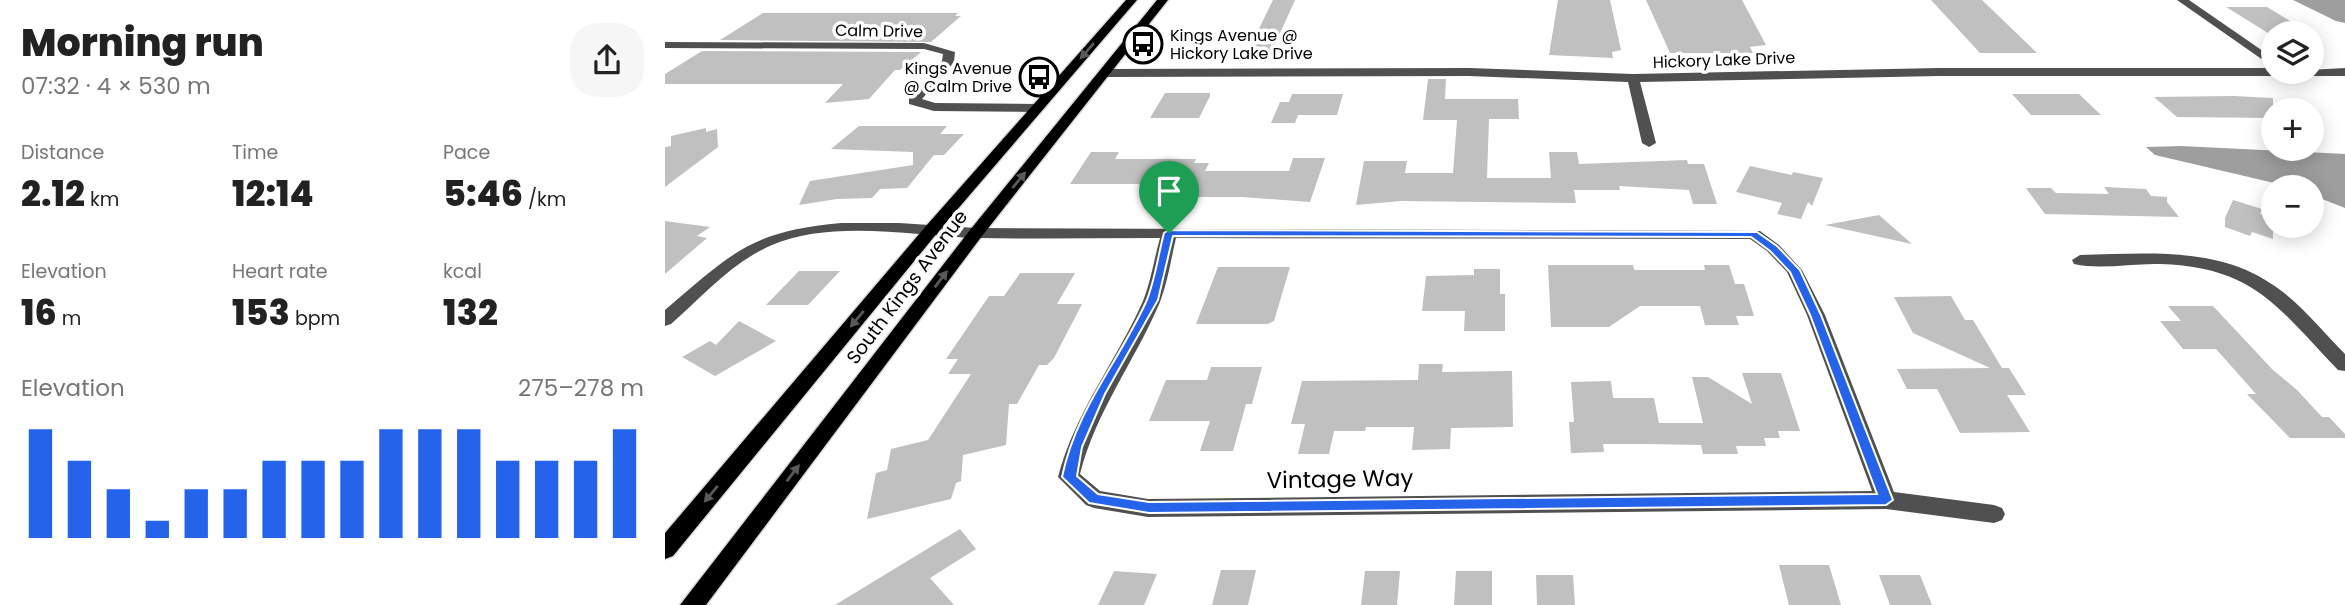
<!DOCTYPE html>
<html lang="en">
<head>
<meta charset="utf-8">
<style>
	body { margin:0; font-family:Poppins,sans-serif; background:#f6f6f6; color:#222; height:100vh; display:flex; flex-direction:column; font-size:26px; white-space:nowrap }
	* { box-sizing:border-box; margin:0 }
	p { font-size:23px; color:#767676 }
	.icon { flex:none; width:38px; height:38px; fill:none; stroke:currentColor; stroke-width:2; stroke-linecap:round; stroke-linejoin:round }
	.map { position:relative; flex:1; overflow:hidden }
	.details { display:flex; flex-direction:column; background:#fff; width:665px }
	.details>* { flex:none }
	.controls { position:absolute; left:1596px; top:21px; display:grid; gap:14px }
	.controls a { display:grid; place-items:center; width:63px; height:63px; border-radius:50%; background:#fff; box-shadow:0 4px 18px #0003; font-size:35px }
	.pin { position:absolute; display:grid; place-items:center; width:60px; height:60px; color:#fff; margin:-72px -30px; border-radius:50% 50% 50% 0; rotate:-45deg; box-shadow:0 0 7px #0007 }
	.pin .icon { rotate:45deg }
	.round { display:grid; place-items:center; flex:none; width:74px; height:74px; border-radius:28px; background:#f6f6f6 }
	.summary { display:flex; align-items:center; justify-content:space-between; height:119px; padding:0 21px }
	h1 { font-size:38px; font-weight:800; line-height:52px }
	.figures { display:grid; grid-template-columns:repeat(3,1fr); gap:10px; height:119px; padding:7px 21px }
	.figures div { display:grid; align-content:center }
	.figures b { font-size:35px; font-weight:800 }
	.figures small { font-size:19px; font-weight:400 }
	.figures p { font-size:19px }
	.chart { height:196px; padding:14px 21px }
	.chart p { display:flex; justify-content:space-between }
	.chart svg { width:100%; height:126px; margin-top:7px; stroke:#2563eb; stroke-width:6 }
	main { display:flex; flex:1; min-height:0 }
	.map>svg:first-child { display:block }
</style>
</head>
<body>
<main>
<section class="details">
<div class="summary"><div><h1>Morning run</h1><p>07:32 · 4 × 530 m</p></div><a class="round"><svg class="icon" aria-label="share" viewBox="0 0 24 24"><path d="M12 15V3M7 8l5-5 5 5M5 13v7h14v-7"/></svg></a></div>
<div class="figures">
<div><p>Distance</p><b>2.12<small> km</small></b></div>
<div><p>Time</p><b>12:14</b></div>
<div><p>Pace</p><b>5:46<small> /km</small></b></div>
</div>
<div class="figures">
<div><p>Elevation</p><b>16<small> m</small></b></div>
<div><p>Heart rate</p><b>153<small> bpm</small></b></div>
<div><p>kcal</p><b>132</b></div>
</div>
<div class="chart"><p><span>Elevation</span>275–278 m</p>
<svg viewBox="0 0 160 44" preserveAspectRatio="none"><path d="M5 44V6M15 44V17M25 44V27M35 44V38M45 44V27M55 44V27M65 44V17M75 44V17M85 44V17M95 44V6M105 44V6M115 44V6M125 44V17M135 44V17M145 44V17M155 44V6"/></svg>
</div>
</section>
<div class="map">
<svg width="1680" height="605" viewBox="0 0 1680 605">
	<rect width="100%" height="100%" fill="#fff"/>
	<g fill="#9e9e9e">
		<path d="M1628,0h52v23l-9,-2z"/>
		<path d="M1516,146l164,8v54l-33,-13v-8h-21l-136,-32 -9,-8z"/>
	</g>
	<g fill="#c0c0c0">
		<path d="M608,0h22l-23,51h-24z"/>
		<path d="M893,0h52l11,50 -9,2 1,6 -64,-3z"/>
		<path d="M981,0h96l24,45 -16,2 3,6h-83z"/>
		<path d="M1266,0h51l55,53h-57z"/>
		<path d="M1561,7h41l43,26h-42z"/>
		<path d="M98,13h195l-3,3h6l-30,26 -211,-2z"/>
		<path d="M37,51l219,1 -21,18h-5l-26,29 -44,4 18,-19h-178v-10z"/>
		<path d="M763,79h18l-1,20h73l1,20h-30l-2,59h64l-2,-26h28l2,12 108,-4 1,4h16l13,40h-24l-4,-14 -70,-4 1,4h-46l2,13 -175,-2 -45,4 8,-44h43l-2,12h48l4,-53h-34z"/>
		<path d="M500,93h45v3l-11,22h-49z"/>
		<path d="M627,94h51l-6,21h-39l-3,8h-24l9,-21h9z"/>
		<path d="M1347,94h67l22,21h-70z"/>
		<path d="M1569,96l39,2v20l-96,-1 -23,-20z"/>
		<path d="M194,126h88l-7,8h24l-20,21h-10l-27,33 -27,1 -8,9 -35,1 -38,6 11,-24 103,-16v-13l-82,-3z"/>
		<path d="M41,128v4l11,-3 1,18 -53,40v-40l6,-1v-10z"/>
		<path d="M426,152h28l-4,7h81l-2,4h15l-4,8h84l4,-13h32l-15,44 -68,-5h-60l-2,4h-24l9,-17h-95z"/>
		<path d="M1085,166l42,9 1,-3 30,6 -11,28 -4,-4 -7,17 -24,-5 5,-11 -46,-11z"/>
		<path d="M1439,187l42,2 5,7 16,1v5l12,15 -134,-3 -19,-26h25l5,5 53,1z"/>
		<path d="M1568,200l29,9 -2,5 13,4v21l-21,-7 -2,4 -25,-9v-9z"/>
		<path d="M1214,215l33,29 -87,-19z"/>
		<path d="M0,221l45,6 -13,9 10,2 -42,36z"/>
		<path d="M883,265h85l1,5h71l-1,-5h25l6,19h9l10,32h-18l3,9h-34l-5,-19h-60l-31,21h-58z"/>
		<path d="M553,267h72l-16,54 -6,3h-72z"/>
		<path d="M809,269h26v25h5v37h-41l1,-20h-43l4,-35 48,-1z"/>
		<path d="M134,271h41l-32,34h-42z"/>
		<path d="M355,273h55l-18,31h25l-28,54 -7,7h-8l-22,39h-8l-3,41 -43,10 -2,26 -5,2 -5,16 -84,20 9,-46 11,-3 4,-21 37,-9 43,-66h-23l10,-15h-12l43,-63h15z"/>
		<path d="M1286,296l14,24h8l29,48h7l17,27h-19l23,37 -70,1 -23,-44h-30l-10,-20 93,-1 -77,-35 -19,-36z"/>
		<path d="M1503,306h45l59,63 25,21 25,27h7l16,17v4h-55l-43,-44h9l-40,-45h-33l-23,-28h21z"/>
		<path d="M74,321l37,20 -61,35 -33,-19 28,-16 6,4z"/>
		<path d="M754,364h24l-1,8 70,-1 1,56 -62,1 -1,21 -38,1 2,-23h-48l-1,4h-31l-5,23h-31l7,-30h-14l11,-43 116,-1z"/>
		<path d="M546,367h51l-10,37h-6l-13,47h-33l10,-30h-61l17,-41h41z"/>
		<path d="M1077,373h39l19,58h-22l2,7h-16l2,8h-30l2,8h-35l-2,-9 -57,-1h-41l1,8 -33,1 -2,-31h5l-3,-40 40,-1 2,17h41l5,25h44l-11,-46h16l44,27z"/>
		<path d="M295,529l16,20 -46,29 24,27h-119z"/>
		<path d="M1114,565h50l12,40h-52z"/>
		<path d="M556,570h35l-8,35h-36z"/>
		<path d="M449,571l43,3 -13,31h-46z"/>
		<path d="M700,571h35l-3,34h-36z"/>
		<path d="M791,571h36v34h-38z"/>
		<path d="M871,575h37l2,30h-38z"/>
		<path d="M1214,575h41l12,30h-42z"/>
	</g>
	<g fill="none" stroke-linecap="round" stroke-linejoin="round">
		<defs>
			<g id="major">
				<path d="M461,0h11l-199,232 -265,324 -8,3v-26l261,-307z"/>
				<path d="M492,0h11l-186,236 -276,369h-26l290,-375z"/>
			</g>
		</defs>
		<use href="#major" stroke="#dbdbdb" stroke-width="3"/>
		<g fill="#505050" fill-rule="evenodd">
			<path d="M1512,0h12l84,58v9z"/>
			<path d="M0,42l259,1 31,9 -1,10 -32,37 13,4 102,1 7,4 -7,4 -103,-1 -25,-7v-6l33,-37 1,-7 -19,-5 -259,-1z"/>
			<path d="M804,68l164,6 306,-6h334v4l72,-4v8h-406l-299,6 16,61 -7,4 -7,-4 -14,-61 -159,-6 -364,1 -6,-4 6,-4z"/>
			<path d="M176,223h58l77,5 784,3 19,14 23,25 23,45 69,177 100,13 8,3 3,6 -3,6 -8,3 -108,-14 -738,8 -54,-9 -8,-3 -28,-28c17,-65 58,-115 85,-176 8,-20 11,-42 17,-63 -61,0 -121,1 -182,0 -64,-2 -146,-19 -206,7 -40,17 -69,51 -101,79l-6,2v-16c66,-56 85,-79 176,-87zM511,238l574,1 17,12 20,21 20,43 65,176 -724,8 -48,-8 -20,-17c16,-63 55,-113 80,-172 8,-21 11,-43 16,-64z"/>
			<path d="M1415,255c63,-1 135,-9 190,28 29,18 51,47 75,71v17l-7,-1c-60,-62 -83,-103 -178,-106 -27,-1 -59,6 -86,0l-2,-4z"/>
		</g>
		<use href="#major" fill="#000" fill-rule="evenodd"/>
	</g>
	<defs><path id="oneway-solid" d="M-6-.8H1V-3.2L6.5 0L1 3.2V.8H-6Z" transform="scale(1.75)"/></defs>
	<g fill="#595959">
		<use href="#oneway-solid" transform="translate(422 51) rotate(131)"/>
		<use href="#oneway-solid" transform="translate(354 180) rotate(-51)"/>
		<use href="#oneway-solid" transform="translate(276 279) rotate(-53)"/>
		<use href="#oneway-solid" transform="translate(192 319) rotate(130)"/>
		<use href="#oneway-solid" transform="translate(128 473) rotate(-53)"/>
		<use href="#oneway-solid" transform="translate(46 494) rotate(130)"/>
	</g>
	<path fill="#2563eb" stroke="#fff" stroke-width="2" fill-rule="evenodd" d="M504,230l588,2 20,14 23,24 21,45 72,185 -7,5 -737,8 -60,-10 -27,-26c14,-68 56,-114 84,-175 9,-21 12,-47 18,-69zM508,236l578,1 19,14 20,21 20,43 67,179 -728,8 -51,-8 -21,-18 5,-29 23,-53 53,-94z"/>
	<defs>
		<symbol id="bus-ring" viewBox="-11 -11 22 22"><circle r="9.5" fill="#fff" stroke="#000" stroke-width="1.5"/><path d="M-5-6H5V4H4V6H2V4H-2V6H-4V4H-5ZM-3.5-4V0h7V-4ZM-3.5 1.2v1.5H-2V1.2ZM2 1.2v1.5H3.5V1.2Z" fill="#000"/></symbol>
	</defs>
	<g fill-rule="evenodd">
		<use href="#bus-ring" x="456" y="22" width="44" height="44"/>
		<use href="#bus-ring" x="352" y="55" width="44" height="44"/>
	</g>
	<g text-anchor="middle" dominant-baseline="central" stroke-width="7" stroke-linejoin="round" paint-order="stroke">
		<g font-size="16" fill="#000" stroke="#fff">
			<text transform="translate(214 31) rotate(1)">Calm Drive</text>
			<text transform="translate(1059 60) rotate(-2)">Hickory Lake Drive</text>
		</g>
		<g font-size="16" fill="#000" stroke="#fff" text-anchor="start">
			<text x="505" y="35">Kings Avenue @<tspan x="505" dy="18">Hickory Lake Drive</tspan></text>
			<text x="347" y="68" text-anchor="end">Kings Avenue<tspan x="347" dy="18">@ Calm Drive</tspan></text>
		</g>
		<g font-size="19" fill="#000" stroke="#fff">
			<text transform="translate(242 287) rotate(-53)">South Kings Avenue</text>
		</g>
		<g font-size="23" fill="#000" stroke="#fff">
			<text transform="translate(675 479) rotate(-1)">Vintage Way</text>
		</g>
	</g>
</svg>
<div class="controls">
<a><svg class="icon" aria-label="layers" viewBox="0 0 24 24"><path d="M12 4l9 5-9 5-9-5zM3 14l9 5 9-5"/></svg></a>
<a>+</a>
<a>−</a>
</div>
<div class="pin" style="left:504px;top:233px;background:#1e9e55"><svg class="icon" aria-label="arrive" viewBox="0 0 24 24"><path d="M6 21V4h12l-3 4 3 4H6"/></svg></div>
</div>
</main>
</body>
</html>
